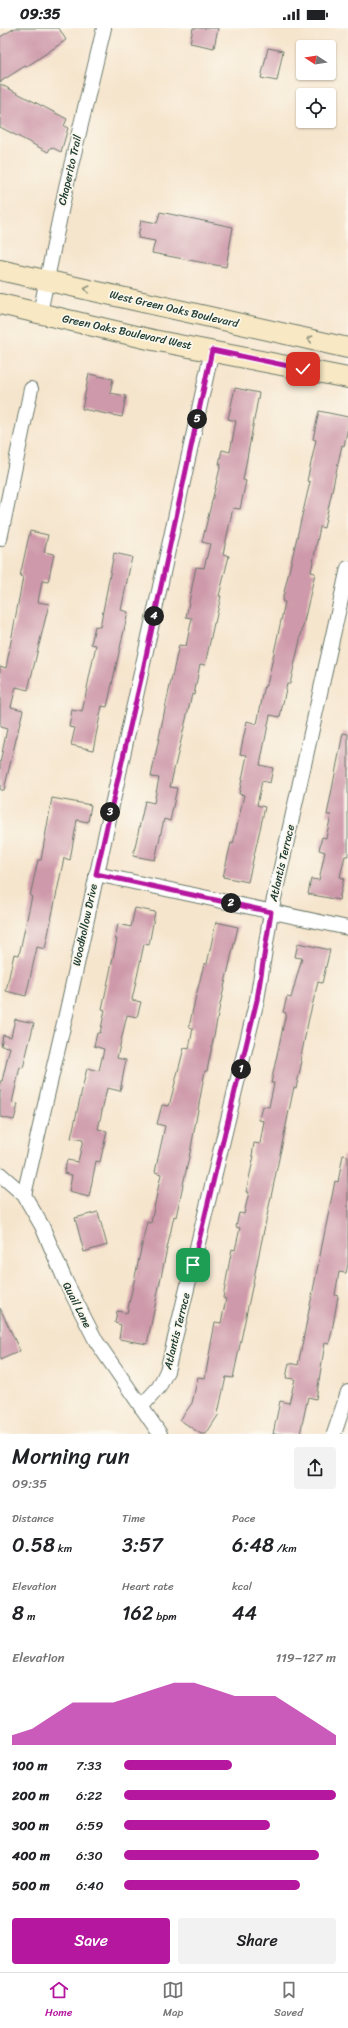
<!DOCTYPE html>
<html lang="en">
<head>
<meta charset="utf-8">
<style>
	body { margin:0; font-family:Sriracha,sans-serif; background:#f2f2f2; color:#202124; height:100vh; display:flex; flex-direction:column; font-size:15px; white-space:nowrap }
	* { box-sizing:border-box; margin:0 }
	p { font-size:13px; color:#757577 }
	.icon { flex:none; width:22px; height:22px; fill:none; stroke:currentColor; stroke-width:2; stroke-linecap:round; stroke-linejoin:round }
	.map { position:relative; height:1406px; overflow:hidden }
	.side { display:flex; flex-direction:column; background:#fff; flex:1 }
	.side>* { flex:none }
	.needle { width:26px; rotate:282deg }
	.fabs { position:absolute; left:296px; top:12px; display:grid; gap:8px }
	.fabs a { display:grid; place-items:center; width:40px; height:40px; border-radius:4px; background:#fff; box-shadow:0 1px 3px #0004; font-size:20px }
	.pin { position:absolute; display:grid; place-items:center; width:34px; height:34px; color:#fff; margin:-17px; border-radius:8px; box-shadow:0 2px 6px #0006 }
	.km { position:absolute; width:20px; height:20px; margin:-10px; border-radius:50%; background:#222; color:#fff; font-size:11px; line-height:20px; text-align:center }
	.round { display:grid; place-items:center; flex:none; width:42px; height:42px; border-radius:4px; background:#f2f2f2 }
	.head { display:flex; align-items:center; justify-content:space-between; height:68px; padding:0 12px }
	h1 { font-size:22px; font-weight:600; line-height:30px }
	.figures { display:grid; grid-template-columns:repeat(3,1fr); gap:6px; height:68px; padding:4px 12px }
	.figures div { display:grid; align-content:center }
	.figures b { font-size:20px; font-weight:600 }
	.figures small { font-size:11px; font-weight:400 }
	.figures p { font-size:11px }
	.chart { height:112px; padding:8px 12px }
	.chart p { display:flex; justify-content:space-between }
	.chart svg { width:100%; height:72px; margin-top:4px; fill:#b5179e; opacity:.7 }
	.button { display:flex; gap:8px; margin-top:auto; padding:8px 12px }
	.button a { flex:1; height:46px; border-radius:4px; background:#b5179e; color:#fff; font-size:16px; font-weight:600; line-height:46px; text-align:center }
	.button a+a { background:#f2f2f2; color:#202124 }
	ul { padding:0 12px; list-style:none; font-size:13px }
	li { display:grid; grid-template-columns:64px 48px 1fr; align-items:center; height:30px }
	li i { height:10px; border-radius:5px; background:#b5179e }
	.status { display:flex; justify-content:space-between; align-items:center; height:28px; padding:0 20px; background:#fff; direction:ltr }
	.status svg { height:11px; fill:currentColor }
	.dock { display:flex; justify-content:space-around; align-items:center; height:56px; border-top:1px solid #e0e0e0; background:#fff; font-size:11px; color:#757577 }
	.dock a { display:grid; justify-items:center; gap:2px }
	.dock .on { color:#b5179e }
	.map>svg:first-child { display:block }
</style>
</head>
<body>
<div class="status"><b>09:35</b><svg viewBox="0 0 49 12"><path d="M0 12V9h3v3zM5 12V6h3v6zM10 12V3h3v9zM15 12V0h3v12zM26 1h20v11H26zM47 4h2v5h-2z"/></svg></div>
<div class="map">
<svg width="348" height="1406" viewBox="0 0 348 1406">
	<rect width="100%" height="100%" fill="#fbf7ec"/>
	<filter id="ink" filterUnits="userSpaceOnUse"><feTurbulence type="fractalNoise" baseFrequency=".025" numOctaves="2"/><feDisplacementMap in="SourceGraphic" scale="8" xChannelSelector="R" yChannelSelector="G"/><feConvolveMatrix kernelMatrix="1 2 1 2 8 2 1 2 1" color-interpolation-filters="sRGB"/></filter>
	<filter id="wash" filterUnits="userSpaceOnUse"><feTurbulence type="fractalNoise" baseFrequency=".012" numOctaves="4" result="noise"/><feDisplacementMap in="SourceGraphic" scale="16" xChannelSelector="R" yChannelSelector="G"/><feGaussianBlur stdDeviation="0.9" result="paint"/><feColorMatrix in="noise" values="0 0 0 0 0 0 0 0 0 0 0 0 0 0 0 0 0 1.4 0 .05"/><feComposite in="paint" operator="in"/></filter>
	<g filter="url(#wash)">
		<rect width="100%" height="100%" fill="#f6e5cd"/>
		<g id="blocks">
			<g fill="#ce99aa">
				<path d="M15,0h44l7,12 -40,27 -1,-1 -25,16v-45z"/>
				<path d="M193,0h25l-4,20 -24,-5z"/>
				<path d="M268,20l15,3 -6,30 -16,-3z"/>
				<path d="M0,56l67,35 -3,7 4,2 -7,24 -10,-5 -3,5 -48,-25z"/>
				<path d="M160,184l73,15 -7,40 -74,-14 3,-12 -17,-3 3,-18 16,3z"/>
				<path d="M89,346l24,5 -3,14 16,3 -4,21 -40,-8z"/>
				<path d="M235,360l24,5 -16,87 3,1 -6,28 -7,-1 -10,46 6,2 -10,40h2l-6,27h-1l-9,42 -5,-1 -6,31 -2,-1 -22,93 7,1 -7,33 -6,-2 -9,41 -22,-4 12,-55 9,2 5,-25 -8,-1 15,-73 13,-59 7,1 6,-28 -6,-1 10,-50 8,1 6,-24 -8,-2 19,-78h-2l3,-14 8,2 6,-31 -8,-2z"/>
				<path d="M319,383l29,6v10l-4,19 -2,-1 -18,83 -4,-1 -9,45 4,1 -25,111h-3l-7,33 -10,-2 -10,50 13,3 -3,15 -8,-2 -5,24 8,2 -17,75 -25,-5 8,-34 2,1 11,-49 -5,-1 8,-39 -7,-1 7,-33 10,3 8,-39h2l18,-83 -3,-1 28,-119 -3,-1 9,-41 -3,-1z"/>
				<path d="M30,503l18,4 -4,17 10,2 -6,28 -6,-1 -4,21 11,2 -21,86 -12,-3 -5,20 12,3 -19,80h-4v-27l7,-34 -7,-2v-61l6,2 17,-91 -3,-1z"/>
				<path d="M114,525l18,4 -11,53 7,2 -21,95 -5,-1 -9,44 -22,-5 4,-17 -6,-1 3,-17 10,2 14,-67 -5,-1 4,-18 5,1z"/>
				<path d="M343,705l5,1v122h-3l-5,21 4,1 -5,22 -31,-6 3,-15 8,1 6,-28 -6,-2 3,-13 4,1 5,-23h-4z"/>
				<path d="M52,770l39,7 -3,17 -11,-2 -7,40 -6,-2 -19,91 -8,-2 -11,49 -20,-5 8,-37 5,1 13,-59h-2l8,-36h3z"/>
				<path d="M135,880l20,4 -6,33 -5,-1 -12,56 9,2 -4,15 -10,-2 -10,43 9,2 -6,31 -13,-3 -9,41 9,2 -7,31 -4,-1 -7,36 -20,-5 3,-17 -8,-2 3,-13 11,2 5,-22 -12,-2 16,-70 12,3 5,-22 -10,-3 3,-13h3l5,-23 -3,-1 15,-70h-2l3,-15 13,3z"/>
				<path d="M216,894l22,5 -18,78 -13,66h-2l-14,77 -15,69 -2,-1 -9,42 -18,86 -28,-5 2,-14 -6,-2 2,-12 10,2 20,-91 4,1 10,-49 -6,-2 10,-46 -8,-2 5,-19 7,1 15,-58 5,1 4,-21 -4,-1 6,-27 9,-36h3z"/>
				<path d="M298,915l32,7 -8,33 -4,-1 -9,36 -9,43h2l-6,27 -2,-1 -61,291 -7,-1 -8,36 1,1 -13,20h-5l-21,-14 12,-17 6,-26 7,1 10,-56 6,1 5,-24 -3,-1 6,-34 3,-15 3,1 5,-22 -4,-1 3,-14 5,1 5,-22h-3l8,-36h-2l2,-13 6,1 4,-23 -5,-1 3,-14 7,1 5,-24h-3l15,-70 -3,-1 4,-15 4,1 11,-40 -7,-1z"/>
				<path d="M15,991l19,4 -11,45 -3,-1 -8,36 6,1 -4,16 -14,-3v-36h2l8,-34 -9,-1 2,-11 8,2z"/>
				<path d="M343,1127l5,1v108l-2,9 -7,-1 -4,23 3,1 -6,35 -3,13 -4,-1 -9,56 -8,-2 -8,37h-27l7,-33 9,2 6,-24 -9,-1 3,-15 9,2 37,-184 3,1z"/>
				<path d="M98,1184l9,33 -23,7 -9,-34z"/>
				<path d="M0,1280l20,43 -20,9z"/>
			</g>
		</g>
	</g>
	<g filter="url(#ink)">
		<use href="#blocks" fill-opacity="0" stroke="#6a786a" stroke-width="1"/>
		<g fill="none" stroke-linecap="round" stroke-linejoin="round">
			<defs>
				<g id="minor">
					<path d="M40,285l26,-126 38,-159"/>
					<path d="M0,511l31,-150"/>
					<path d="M96,846l252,54"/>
					<path d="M0,1146l24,21 18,31 23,54 31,61 64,93"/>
					<path d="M24,1167l43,-185 145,-660"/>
					<path d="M141,1379l18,-20 8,-16 90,-371 14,-88 77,-344"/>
					<path d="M334,1406l14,-42"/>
				</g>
				<g id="secondary">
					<path d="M0,242l348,78"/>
					<path d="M0,276l153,36 195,38"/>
				</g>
			</defs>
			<use href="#minor" stroke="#6a786a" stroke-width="16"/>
			<use href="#secondary" stroke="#6a786a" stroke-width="22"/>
			<use href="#minor" stroke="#fff" stroke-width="14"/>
			<use href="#secondary" stroke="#f8e8c3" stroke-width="20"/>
		</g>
		<defs><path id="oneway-chevron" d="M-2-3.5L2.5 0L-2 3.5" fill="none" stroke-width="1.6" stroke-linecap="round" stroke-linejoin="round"/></defs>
		<g stroke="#8c927c">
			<use href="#oneway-chevron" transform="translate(87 261) rotate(-167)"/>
			<use href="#oneway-chevron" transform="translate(310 311) rotate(-168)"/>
		</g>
	</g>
	<g fill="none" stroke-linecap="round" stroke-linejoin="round" filter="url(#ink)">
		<defs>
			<path id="route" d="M193,1237l64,-265 14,-88 -175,-38 45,-195 71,-329 91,19"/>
		</defs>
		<use href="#route" stroke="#fff" stroke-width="8"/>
		<use href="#route" stroke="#b5179e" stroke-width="5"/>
	</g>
	<g text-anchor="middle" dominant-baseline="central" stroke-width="3.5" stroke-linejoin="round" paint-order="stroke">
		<g font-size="11" fill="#1f3d34" stroke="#fbf7ec">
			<text transform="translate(70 142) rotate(-77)">Chaperito Trail</text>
			<text transform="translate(174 281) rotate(13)">West Green Oaks Boulevard</text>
			<text transform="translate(127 304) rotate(12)">Green Oaks Boulevard West</text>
			<text transform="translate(282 835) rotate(-77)">Atlantis Terrace</text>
			<text transform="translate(85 897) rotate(-78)">Woodhollow Drive</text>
			<text transform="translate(77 1277) rotate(63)">Quail Lane</text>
			<text transform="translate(177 1303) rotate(-76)">Atlantis Terrace</text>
		</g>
	</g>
</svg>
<div class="fabs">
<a><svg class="needle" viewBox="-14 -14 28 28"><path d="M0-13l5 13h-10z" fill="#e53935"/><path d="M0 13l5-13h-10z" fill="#757577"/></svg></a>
<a><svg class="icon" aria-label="locate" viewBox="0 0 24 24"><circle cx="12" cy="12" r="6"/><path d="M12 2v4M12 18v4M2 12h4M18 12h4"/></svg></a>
</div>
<div class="pin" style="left:193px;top:1237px;background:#1e9e55"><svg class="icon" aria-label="arrive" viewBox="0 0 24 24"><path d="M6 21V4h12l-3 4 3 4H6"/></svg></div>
<div class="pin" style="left:303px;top:341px;background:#d93025"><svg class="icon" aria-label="check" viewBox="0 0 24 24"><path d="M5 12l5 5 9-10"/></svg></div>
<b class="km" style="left:241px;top:1041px">1</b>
<b class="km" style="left:231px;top:875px">2</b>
<b class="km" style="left:110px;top:784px">3</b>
<b class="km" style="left:154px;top:588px">4</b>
<b class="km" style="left:197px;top:391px">5</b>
</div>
<section class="side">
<div class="head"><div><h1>Morning run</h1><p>09:35</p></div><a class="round"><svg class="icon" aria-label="share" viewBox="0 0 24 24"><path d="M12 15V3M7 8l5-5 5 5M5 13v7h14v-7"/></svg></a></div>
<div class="figures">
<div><p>Distance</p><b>0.58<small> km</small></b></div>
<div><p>Time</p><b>3:57</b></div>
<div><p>Pace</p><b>6:48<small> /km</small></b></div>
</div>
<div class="figures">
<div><p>Elevation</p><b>8<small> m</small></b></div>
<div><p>Heart rate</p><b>162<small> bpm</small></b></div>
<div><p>kcal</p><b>44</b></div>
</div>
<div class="chart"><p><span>Elevation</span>119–127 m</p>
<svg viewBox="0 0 160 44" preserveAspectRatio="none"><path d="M0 44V38L10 34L20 26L30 18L40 18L50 18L60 14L70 10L80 6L90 6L100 10L110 14L120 14L130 14L140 22L150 30L160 38V44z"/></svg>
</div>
<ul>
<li><b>100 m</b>7:33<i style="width:51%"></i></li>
<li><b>200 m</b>6:22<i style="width:100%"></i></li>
<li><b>300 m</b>6:59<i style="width:69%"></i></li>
<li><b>400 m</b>6:30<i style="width:92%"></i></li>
<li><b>500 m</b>6:40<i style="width:83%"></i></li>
</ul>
<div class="button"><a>Save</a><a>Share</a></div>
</section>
<nav class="dock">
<a class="on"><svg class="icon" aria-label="home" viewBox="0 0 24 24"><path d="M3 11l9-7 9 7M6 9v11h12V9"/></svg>Home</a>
<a><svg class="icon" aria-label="map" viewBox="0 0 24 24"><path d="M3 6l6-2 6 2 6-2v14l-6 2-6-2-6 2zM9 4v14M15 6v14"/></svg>Map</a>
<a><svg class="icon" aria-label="saved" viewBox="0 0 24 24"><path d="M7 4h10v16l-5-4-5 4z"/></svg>Saved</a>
</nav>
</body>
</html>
